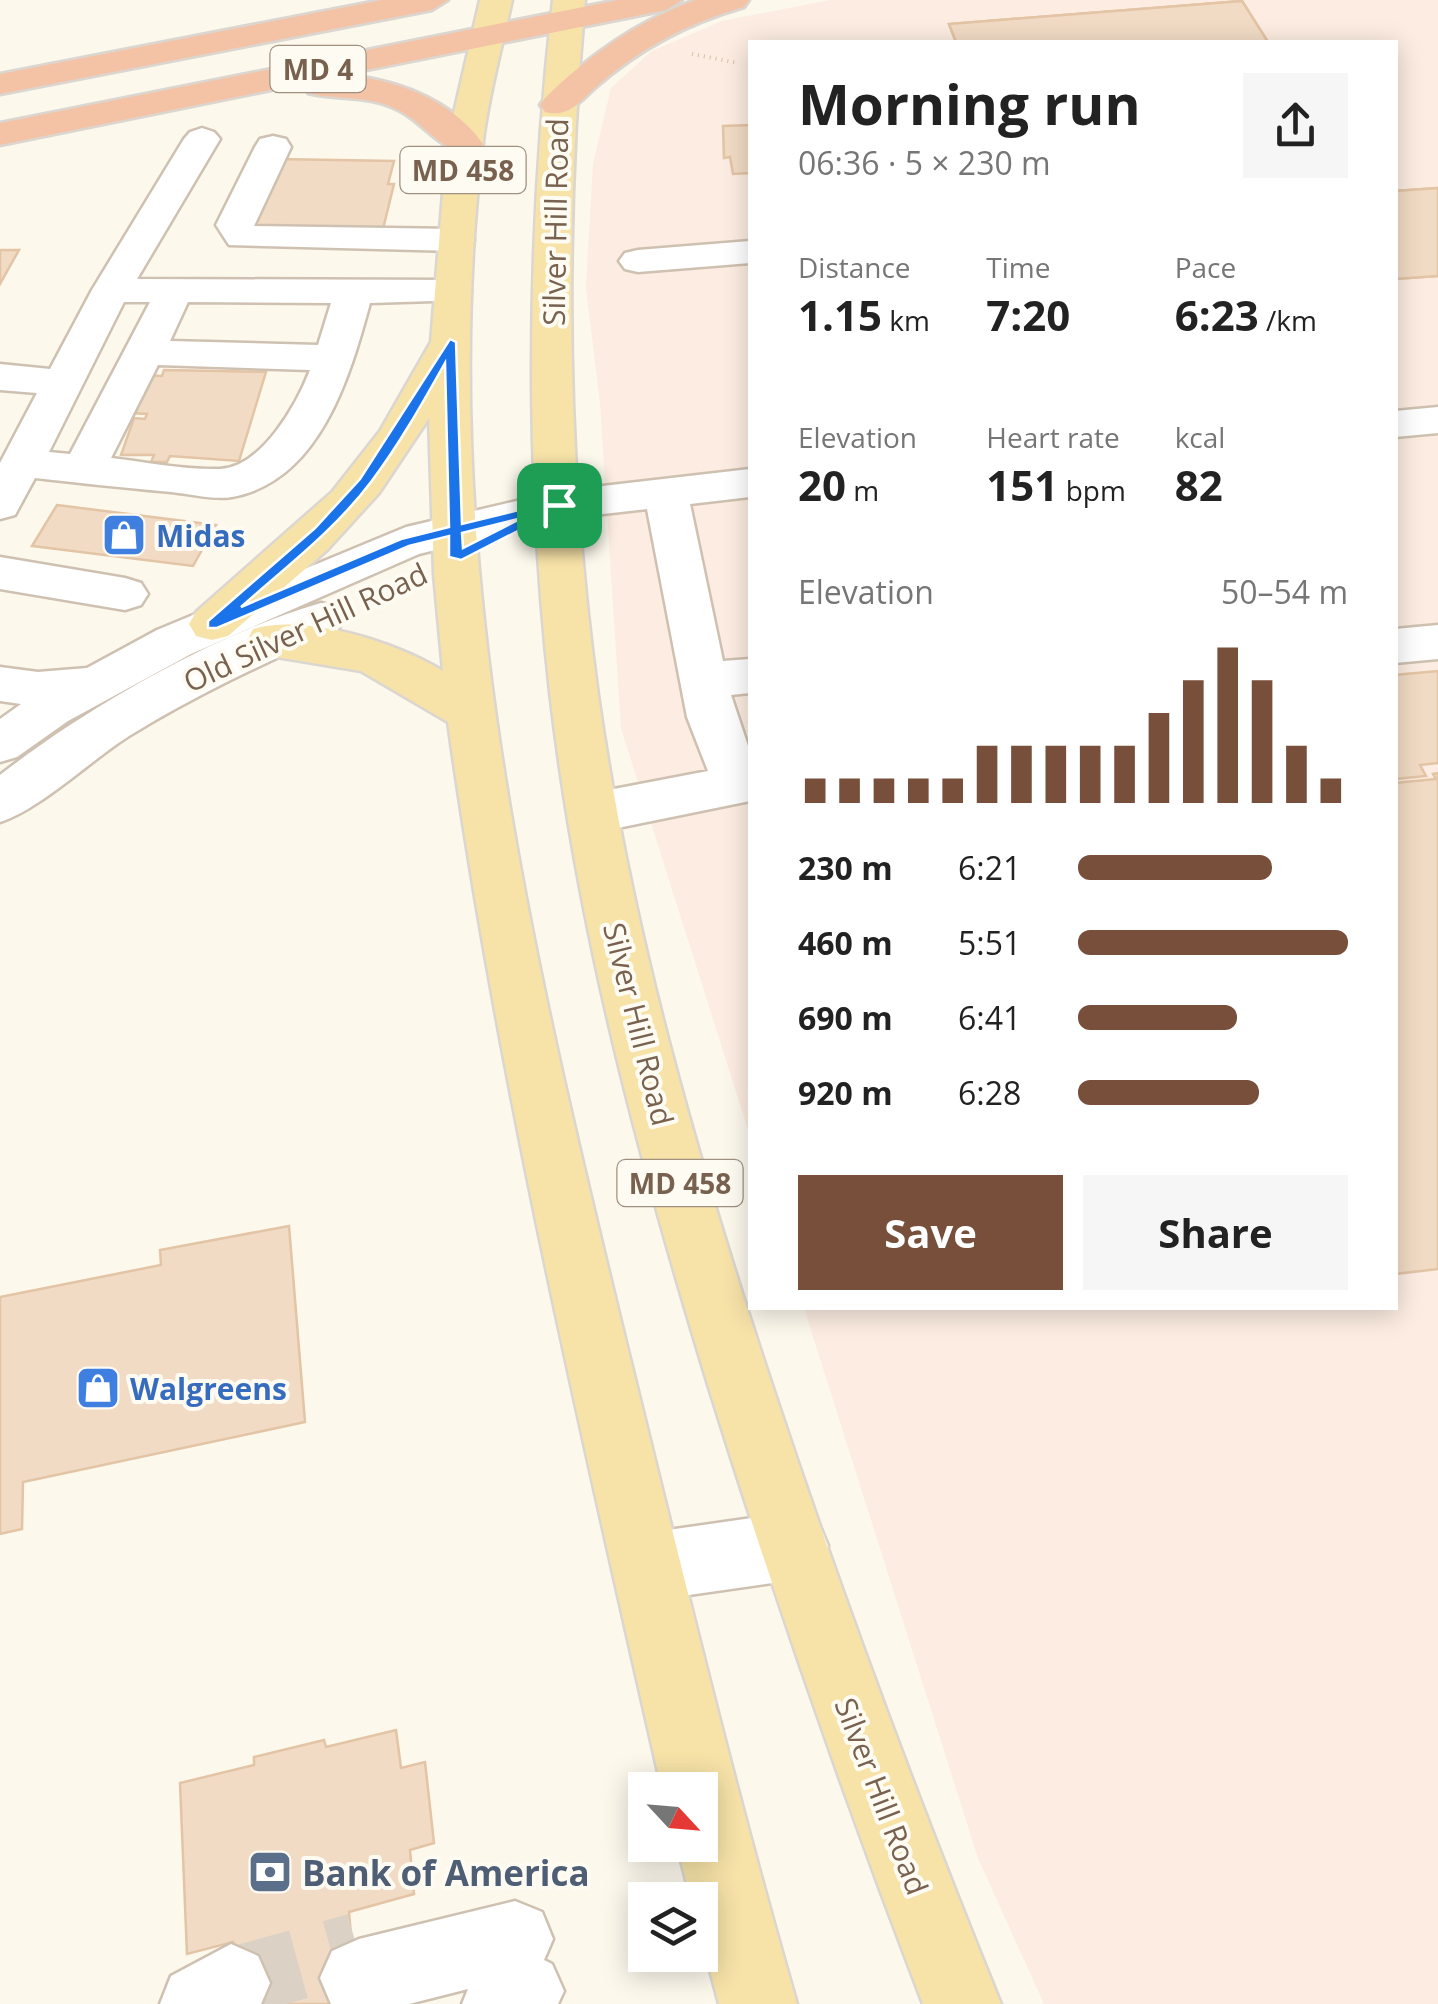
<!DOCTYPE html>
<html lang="en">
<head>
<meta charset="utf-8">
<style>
	body { margin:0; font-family:"Open Sans",sans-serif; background:#f6f6f6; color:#222; height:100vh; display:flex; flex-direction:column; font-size:38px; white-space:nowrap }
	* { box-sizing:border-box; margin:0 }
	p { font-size:32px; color:#767676 }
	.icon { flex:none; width:55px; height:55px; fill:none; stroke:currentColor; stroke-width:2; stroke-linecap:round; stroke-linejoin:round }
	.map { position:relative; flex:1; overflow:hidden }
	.details { position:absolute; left:748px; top:40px; width:650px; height:1270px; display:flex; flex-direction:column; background:#fff; border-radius:0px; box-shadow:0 5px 25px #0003 }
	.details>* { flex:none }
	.needle { width:65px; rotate:116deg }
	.fabs { position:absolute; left:628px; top:1772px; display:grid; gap:20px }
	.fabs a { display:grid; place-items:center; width:90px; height:90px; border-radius:0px; background:#fff; box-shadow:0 5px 25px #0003; font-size:50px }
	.pin { position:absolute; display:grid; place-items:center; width:85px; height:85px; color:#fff; margin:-42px; border-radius:20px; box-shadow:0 5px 15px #0006 }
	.round { display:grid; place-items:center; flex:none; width:105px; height:105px; border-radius:0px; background:#f6f6f6 }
	.headline { display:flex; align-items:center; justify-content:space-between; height:170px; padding:0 50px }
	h1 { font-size:55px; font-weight:700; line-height:75px }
	.metrics { display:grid; grid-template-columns:repeat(3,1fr); gap:15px; height:170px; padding:10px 50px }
	.metrics div { display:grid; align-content:center }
	.metrics b { font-size:42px; font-weight:700 }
	.metrics small { font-size:28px; font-weight:400 }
	.metrics p { font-size:28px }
	.chart { height:280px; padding:20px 50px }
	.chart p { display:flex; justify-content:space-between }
	.chart svg { width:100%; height:180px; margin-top:10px; stroke:#784f3a; stroke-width:6 }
	.button { display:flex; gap:20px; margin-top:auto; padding:20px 50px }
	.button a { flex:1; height:115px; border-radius:0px; background:#784f3a; color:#fff; font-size:40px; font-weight:700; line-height:115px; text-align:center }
	.button a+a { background:#f6f6f6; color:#222 }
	ul { padding:0 50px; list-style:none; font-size:32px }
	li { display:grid; grid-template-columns:160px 120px 1fr; align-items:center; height:75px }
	li i { height:25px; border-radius:12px; background:#784f3a }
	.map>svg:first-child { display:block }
</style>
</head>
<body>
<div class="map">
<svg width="1438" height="2004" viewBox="0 0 1438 2004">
	<rect width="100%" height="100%" fill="#fcf8ec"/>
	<path fill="#fcece1" d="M830,0h608v2004h-394l-66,-146 -174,-550h591v-1266h-645v1094l-129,-408 -21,-325 -14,-115 7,-124 18,-76 41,-37 70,-30z"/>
	<g fill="#f1dbc5" stroke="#e3c4a5" stroke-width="2.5">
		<path d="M1242,1l26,41h-181l-10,-20 -6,1 10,19h-125l-7,-18z"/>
		<path d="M1242,1l26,41h-312l-7,-18z"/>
		<path d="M750,125v48l-17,1 -3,-17 -6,1 -1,-32z"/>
		<path d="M278,159l116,2 -6,23h6l-11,45 -129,-2z"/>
		<path d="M1438,188v88l-43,3v-88z"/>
		<path d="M1438,188v88l-43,3v-88z"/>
		<path d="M0,250h19l-19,34z"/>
		<path d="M164,370l102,2 -27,89 -69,-5 -3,6h-16l3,-7h-33l13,-37 11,1 2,-5 -18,-1 14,-38 19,1z"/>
		<path d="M57,505l159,20 -23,41 -161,-20z"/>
		<path d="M1438,671v92l-18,2 6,11 -31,3v-104z"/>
		<path d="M1438,773v496l-43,5v-491l41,-4 -3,-5z"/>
		<path d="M289,1226l16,196 -282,60 -1,47 -22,5v-237l161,-32 -1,-15z"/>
		<path d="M396,1730l5,38 24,-6 9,81 -24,7 4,44 -65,18 8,92h-120l-4,-62 -46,12 -7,-171 74,-18v-8l70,-17 2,7z"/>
	</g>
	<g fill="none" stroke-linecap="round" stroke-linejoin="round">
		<path stroke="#dbd2c5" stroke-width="70" stroke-dasharray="70 35" stroke-linecap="butt" d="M231,1983l126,-35"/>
		<defs>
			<g id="minor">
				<path d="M202,128l12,4 6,7 -83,140 315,1 14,4 5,8 -5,8 -96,3c-20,73 -50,178 -138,194 -18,3 -42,-3 -61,-5 -45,-4 -90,-9 -136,-14l-20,37 -15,4v-56l37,-70 -37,-3v-26l50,5 42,-79 92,-151 6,-7zM124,302h26l-80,152 -21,-2zM188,302l143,1 -13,42 -148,-4zM158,365l152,5c-13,34 -48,97 -90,99 -36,1 -74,-7 -109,-11z"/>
				<path d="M273,136l13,3 5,8 -37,79 201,3 13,3 6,8 -6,8 -13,3 -226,-6 -13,-20 39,-78 5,-8z"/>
				<path d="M750,241v22l-112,9 -13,-3 -6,-8 6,-8 13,-3z"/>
				<path d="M1438,407v26l-43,4v-26z"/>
				<path d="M750,469v28l-60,7 33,157 27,-2v34l-19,2 19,57v49l-157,32 -18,-6 -7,-14 7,-14 18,-6 115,-22 -21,-54 -40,-208 -88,10 -140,35 -228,100 -123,67 -51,36 -17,5v-43l21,-15 -21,-3v-34l38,5 49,-4 70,-38 249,-103 153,-36z"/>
				<path d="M0,557l125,21 16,5 7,11 -7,11 -16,5 -125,-21z"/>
				<path d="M321,603l16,4 7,12 -7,12c-71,31 -142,64 -208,105 -38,24 -90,74 -129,86v-47c86,-67 216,-142 321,-172z"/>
				<path d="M1438,625v34l-43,4v-34z"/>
				<path d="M794,1512l24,10 10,24 -10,24 -24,10 -147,21 -24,-10 -10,-24 10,-24 24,-10z"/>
				<path d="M515,1901l27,11 11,27 -9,21 8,4 12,27 -6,13h-96l6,-15 -59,15h-78l-11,-26 12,-27 27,-12z"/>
				<path d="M231,1944l27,12 12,27 -9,21h-101l11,-28z"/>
			</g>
			<g id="major">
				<path d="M480,0h32c-10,47 -23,93 -29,141 -49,404 47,807 142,1197 55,223 108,445 172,666h-78l-19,-71v-33h-9l-14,-55h23v-55h-38c-80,-354 -164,-709 -214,-1068l-87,-51 -108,-18 -6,-12 6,-12c54,-16 143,14 190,42l-9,-97 -5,-156 -50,75 -52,57 -99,86 -16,4 -16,-4 -7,-12 7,-12 136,-120 48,-61 51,-89 16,-199z"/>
				<path d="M553,0h32c-21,232 -19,464 13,695 34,241 102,474 179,705 68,204 143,405 224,604h-78c-78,-203 -149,-408 -214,-616 -70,-228 -132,-459 -159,-696 -26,-231 -23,-461 3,-692z"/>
			</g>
			<g id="highway">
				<path d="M382,0h66l-16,10 -432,84v-20z"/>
				<path d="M618,0h64l-16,10 -325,65c52,3 111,24 142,69l-6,7c-30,8 -50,-25 -75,-39 -31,-18 -61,-11 -94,-19l-3,-10 -305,62v-22z"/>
				<path d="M695,0h54l-5,7c-56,16 -104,41 -148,80 -17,15 -27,31 -51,25l-5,-7 5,-7c45,-44 92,-76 150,-98z"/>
			</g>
		</defs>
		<use href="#minor" stroke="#cfc1b1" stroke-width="5"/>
		<use href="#major" stroke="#dcd6d1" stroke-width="5"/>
		<use href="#highway" stroke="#dcd6d1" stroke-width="5"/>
		<path stroke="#d7bfa7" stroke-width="4" stroke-dasharray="1 5" stroke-linecap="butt" d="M692,54l46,9"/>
		<use href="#minor" fill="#fff" fill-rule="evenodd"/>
		<use href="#major" fill="#f7e3a8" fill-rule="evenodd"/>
		<use href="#highway" fill="#f4c3a6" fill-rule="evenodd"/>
	</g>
	<path fill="#1a73e8" stroke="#fff" stroke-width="2.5" fill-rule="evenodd" d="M450,339l6,3 6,182 97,-24 4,8 -102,52 -12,-3v-21l-40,10 -192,82h-9v-7l107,-93 45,-49zM445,363l4,164 -48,12 -160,68c45,-40 94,-77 130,-125 28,-37 51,-78 74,-119zM522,518l-59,30 -1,-15z"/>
	<defs>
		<symbol id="shop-square" viewBox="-11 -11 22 22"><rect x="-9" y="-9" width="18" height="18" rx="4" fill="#3f7fe0" stroke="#fefbf3"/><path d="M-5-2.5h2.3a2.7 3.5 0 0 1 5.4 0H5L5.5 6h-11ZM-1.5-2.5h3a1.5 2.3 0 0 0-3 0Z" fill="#fff"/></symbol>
		<symbol id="bank-square" viewBox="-11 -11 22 22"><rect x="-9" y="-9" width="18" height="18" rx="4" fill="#5c6f8a" stroke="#fefbf3"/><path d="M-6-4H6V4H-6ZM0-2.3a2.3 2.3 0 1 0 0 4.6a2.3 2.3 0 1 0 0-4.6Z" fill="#fff"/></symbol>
	</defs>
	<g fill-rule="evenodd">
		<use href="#shop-square" x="99" y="510" width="50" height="50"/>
		<use href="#shop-square" x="73" y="1363" width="50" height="50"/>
		<use href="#bank-square" x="245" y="1847" width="50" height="50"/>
	</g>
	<g text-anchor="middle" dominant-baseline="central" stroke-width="8" stroke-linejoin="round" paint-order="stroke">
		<g fill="#fefbf3" stroke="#a09080" stroke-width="2.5">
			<rect x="270.5" y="46" width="95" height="46" rx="8"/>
			<rect x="400.5" y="147" width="125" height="46" rx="8"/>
			<rect x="617.5" y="1160" width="125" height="46" rx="8"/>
		</g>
		<g font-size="28" font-weight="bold" fill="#78624f">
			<text x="318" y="69">MD 4</text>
			<text x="463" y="170">MD 458</text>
			<text x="680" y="1183">MD 458</text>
		</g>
		<g font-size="30" fill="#78624f" stroke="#fefbf3">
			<text transform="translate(555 222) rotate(-89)">Silver Hill Road</text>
			<text transform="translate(305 627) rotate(-25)">Old Silver Hill Road</text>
			<text transform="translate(639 1024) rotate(76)">Silver Hill Road</text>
			<text transform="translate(882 1796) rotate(69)">Silver Hill Road</text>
		</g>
		<g font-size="30" font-weight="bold" fill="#366cbe" stroke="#fefbf3" text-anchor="start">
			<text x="156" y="535">Midas</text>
			<text x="130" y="1388">Walgreens</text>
		</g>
		<g font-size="35" font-weight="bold" fill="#4e5e75" stroke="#fefbf3" text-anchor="start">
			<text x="302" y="1872">Bank of America</text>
		</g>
	</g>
</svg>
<div class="fabs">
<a><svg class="needle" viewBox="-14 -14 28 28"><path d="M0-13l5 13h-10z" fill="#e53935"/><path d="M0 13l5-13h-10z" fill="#767676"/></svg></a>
<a><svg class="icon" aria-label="layers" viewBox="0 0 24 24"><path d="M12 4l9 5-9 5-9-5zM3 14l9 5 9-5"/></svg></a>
</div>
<div class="pin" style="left:559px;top:505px;background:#1e9e55"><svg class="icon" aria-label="arrive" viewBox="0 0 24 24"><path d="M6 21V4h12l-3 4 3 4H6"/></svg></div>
<section class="details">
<div class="headline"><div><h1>Morning run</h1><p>06:36 · 5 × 230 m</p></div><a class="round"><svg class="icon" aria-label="share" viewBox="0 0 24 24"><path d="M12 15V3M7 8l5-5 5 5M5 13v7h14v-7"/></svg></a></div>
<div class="metrics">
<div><p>Distance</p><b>1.15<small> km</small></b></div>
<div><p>Time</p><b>7:20</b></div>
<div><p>Pace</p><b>6:23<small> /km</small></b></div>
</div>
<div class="metrics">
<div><p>Elevation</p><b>20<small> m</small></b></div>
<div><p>Heart rate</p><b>151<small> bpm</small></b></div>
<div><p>kcal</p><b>82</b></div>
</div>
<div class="chart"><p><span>Elevation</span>50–54 m</p>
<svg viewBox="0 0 160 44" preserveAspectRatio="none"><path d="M5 44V38M15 44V38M25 44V38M35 44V38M45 44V38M55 44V30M65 44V30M75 44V30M85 44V30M95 44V30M105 44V22M115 44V14M125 44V6M135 44V14M145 44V30M155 44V38"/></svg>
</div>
<ul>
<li><b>230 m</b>6:21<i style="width:72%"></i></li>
<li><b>460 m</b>5:51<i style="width:100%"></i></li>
<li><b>690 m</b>6:41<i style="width:59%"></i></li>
<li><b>920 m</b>6:28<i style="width:67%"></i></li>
</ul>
<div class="button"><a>Save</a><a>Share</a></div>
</section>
</div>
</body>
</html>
